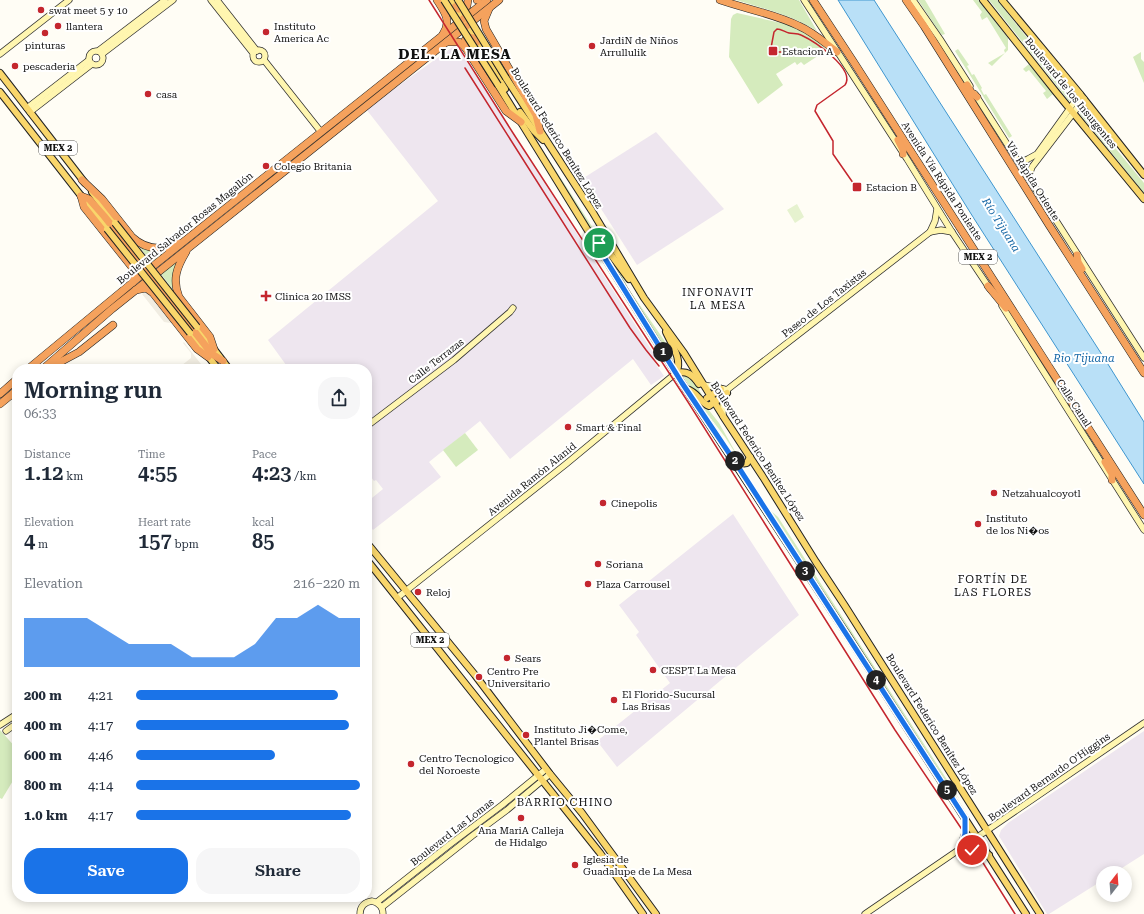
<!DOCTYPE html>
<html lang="en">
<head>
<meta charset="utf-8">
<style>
	body { margin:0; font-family:"Roboto Serif",serif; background:#f6f6f7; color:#1f2937; height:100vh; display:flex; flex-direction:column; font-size:15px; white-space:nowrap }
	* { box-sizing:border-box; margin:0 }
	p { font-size:13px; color:#747a83 }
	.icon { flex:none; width:22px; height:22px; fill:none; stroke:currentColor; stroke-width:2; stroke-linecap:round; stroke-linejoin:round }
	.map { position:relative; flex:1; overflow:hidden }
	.panel { position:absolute; left:12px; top:364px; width:360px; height:538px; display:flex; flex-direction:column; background:#fff; border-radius:16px; box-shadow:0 2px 10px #0003 }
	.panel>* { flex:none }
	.needle { width:26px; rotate:17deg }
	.buttons { position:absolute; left:1096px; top:866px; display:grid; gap:8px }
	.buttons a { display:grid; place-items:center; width:36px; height:36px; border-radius:50%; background:#fff; box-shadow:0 2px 10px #0003; font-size:20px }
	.pin { position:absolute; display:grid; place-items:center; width:34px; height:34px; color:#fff; margin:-17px; border:2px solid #fff; border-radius:50%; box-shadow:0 1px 4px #0007 }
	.km { position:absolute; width:20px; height:20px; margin:-10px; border-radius:50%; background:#222; color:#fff; font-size:11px; line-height:20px; text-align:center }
	.round { display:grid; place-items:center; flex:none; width:42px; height:42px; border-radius:16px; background:#f6f6f7 }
	.overview { display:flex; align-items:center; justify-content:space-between; height:68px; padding:0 12px }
	h1 { font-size:22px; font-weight:600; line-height:30px }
	.stats { display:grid; grid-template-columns:repeat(3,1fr); gap:6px; height:68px; padding:4px 12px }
	.stats div { display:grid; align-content:center }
	.stats b { font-size:20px; font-weight:600 }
	.stats small { font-size:11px; font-weight:400 }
	.stats p { font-size:11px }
	.chart { height:112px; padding:8px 12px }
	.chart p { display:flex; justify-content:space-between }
	.chart svg { width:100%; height:72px; margin-top:4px; fill:#1a73e8; opacity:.7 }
	.button { display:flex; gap:8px; margin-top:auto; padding:8px 12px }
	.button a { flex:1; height:46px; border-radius:16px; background:#1a73e8; color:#fff; font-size:16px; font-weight:600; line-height:46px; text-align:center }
	.button a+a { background:#f6f6f7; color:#1f2937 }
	ul { padding:0 12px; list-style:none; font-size:13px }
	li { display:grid; grid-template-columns:64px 48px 1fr; align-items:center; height:30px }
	li i { height:10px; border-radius:5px; background:#1a73e8 }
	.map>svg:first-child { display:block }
</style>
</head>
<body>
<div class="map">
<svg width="1144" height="914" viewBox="0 0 1144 914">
	<rect width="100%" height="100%" fill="#fffdf5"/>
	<g fill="#eee6ef">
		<path d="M454,46l4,2 198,309 -3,3 11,16 -13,9 -18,-26 -123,100 -30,-38 -51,41 12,15 -68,53 -6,-7v-21l16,-13 -7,-9 -2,1 -7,-9v-103h-78l-21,-29 170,-139 -72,-92z"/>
		<path d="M656,132l68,77 -87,56 -55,-86z"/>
		<path d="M733,514l66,101 -182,152 -20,-26 73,-58 -34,-48 3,-3 -20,-27z"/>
		<path d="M1144,731v123l-30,19h-11v7l-54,34h-2l-48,-78 2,-6 7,-7z"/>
	</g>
	<g fill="#d5ebbd">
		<path d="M736,0h63l18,31c-26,-16 -52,-22 -81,-31z"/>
		<path d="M918,0h7l20,34 -3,1 -2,-2z"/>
		<path d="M973,0h5l30,38v12l-16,16 -4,-3 17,-10 -1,-3 2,-2 -19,-31 -5,3 -2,-5 2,-3z"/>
		<path d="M989,0h8l75,94 -1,6 -2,1z"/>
		<path d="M737,13l53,12 26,15 11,10 -23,15 -3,-3 -4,3 -2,-3 -19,12 7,11 -25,19 -29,-47 2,-38 2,-4z"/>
		<path d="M958,49l11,16 -2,1 5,9 2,-1 8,14 -1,1 3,6 2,-1 26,42 -3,2 -54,-87z"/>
		<path d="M1141,52v7l3,3v21l-11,-26z"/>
		<path d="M1029,64l24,30 -6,5 -4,-6 3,-2 -17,-21 -3,2 -3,-3z"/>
		<path d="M1084,107l2,1c5,11 8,18 17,25l41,50v10l-64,-79v-4z"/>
		<path d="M528,129l12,17 62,96 -6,-3z"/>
		<path d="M137,244l36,3 -21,16z"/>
		<path d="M600,246c8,6 24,31 28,42l36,52 11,23z"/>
		<path d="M179,258l-5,33 -13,-17z"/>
		<path d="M685,374l9,6 12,23 -9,-12 -7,-4 -7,-11z"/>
		<path d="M702,407l4,2h2l11,14 22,39 -16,-25z"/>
		<path d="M465,433l13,17 -22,17 -13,-17z"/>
		<path d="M754,486l3,3 13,21 8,7 182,283 -31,-41z"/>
		<path d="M0,730l17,19v25l-15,25 -2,-1z"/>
	</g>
	<path fill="#e6f2cf" d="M797,204l7,13 -9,6 -8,-13z"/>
	<g fill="#f1ede2">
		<path d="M146,291l10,10 -1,2 18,19 -2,1 -7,-1 -22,-28z"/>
		<path d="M184,342l13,17 8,10h-3l-2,-3 -4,-1 -6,4h-13l14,-11v-5l-8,-10z"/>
	</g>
	<path fill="#b9e0f7" stroke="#3f96cf" d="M838,0h36l232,361 38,61v62l-171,-267z"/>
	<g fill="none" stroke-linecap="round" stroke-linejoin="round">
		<defs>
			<g id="secondary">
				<path d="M211,0l42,53"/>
				<path d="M217,0l40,51"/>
				<path d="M804,0l103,159 45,73 38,57"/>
				<path d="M913,0l27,39 30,47"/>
				<circle cx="259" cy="56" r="6"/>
				<path d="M98,51l67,-51"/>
				<circle cx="96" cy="58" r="7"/>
				<path d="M0,54l69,-54"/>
				<path d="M102,54l71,-54"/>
				<path d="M264,60l57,72"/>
				<path d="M975,94c56,88 113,176 169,264"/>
				<path d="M27,108l62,-48"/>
				<path d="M30,112l62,-48"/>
				<path d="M1020,163l8,-4 9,-5 43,-60"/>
				<path d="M1029,176l3,-9 52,-68"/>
				<path d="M930,232l5,-11 2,-12"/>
				<path d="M1002,306l142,224"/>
				<path d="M704,385l20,4"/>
				<path d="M723,416v-12l5,-15 202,-157 11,-2 11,2"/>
				<path d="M367,426l87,-66 56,-48 3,-4"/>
				<path d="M397,598l169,-134 110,-91"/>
				<path d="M0,725l17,-11"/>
				<path d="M6,731l11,-8"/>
				<path d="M377,902l72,-57 53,-40 44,-36"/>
				<path d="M382,907l90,-71 35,-26 43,-36"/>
				<path d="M360,914c0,-8 5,-12 12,-13 7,2 11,6 11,13"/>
				<path d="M865,914l279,-191"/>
			</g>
			<g id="primary">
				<path d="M450,0l55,89"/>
				<path d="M983,0l73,92 88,107"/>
				<path d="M1002,0l78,94 64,81"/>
				<path d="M0,73l85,110"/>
				<path d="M506,78l86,133 52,87 40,55 39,63 40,61 53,85 29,44 195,308"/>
				<path d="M498,85l184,298 166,253 178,278"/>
				<path d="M0,92l107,137"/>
				<path d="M520,112l14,19 9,9"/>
				<path d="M92,192l23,31"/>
				<path d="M596,244l3,-1 4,1 26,35"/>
				<path d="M197,327l32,42"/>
				<path d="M666,332c6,13 17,28 10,41"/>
				<path d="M190,333l28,36"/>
				<path d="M676,373c11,-3 17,2 23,11"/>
				<path d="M686,389c12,3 13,13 23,17l18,-13"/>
				<path d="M707,398l14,-9"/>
				<path d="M735,462l5,2 7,-1 3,-6"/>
				<path d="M367,543l108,132 75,99 32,39 74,101"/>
				<path d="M367,560l233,293 43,61"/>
				<path d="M965,820v14l-5,15 16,2 13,4"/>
			</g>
			<g id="highway">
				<path d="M437,0c7,11 15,21 6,34"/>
				<path d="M477,0h1"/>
				<path d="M720,0c26,9 55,14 79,26 14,6 26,17 38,26"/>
				<path d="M813,0l40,61 291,454"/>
				<path d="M906,0l18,26 125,199 95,148"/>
				<path d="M455,7l4,2h5l3,-3 1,-6"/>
				<path d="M489,9l-5,12 2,8 50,86 4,16"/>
				<path d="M447,42h12l6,5 41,64 15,11"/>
				<path d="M465,47v-7l3,-3 5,1 4,4"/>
				<path d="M967,85l4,7 6,5"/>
				<path d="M898,140l5,10v4"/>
				<path d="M82,180l20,19 30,38c14,13 30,14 47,6"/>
				<path d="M81,196l8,3 15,17 44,55 3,2"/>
				<path d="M81,196l3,11 51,64 1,4 -3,7"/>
				<path d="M186,252c-9,15 -14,27 -7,45l31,40 4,12"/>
				<path d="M1077,255l1,7 4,7"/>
				<path d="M148,275l4,2 60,77 11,7"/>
				<path d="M988,286l18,22"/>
				<path d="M136,290l10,-2 7,5 44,56 11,8"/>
				<path d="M51,367l28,-15 34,-27"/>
				<path d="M28,369l110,-91 349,-278"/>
				<path d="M43,369l69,-60 387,-309"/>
				<path d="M0,394l17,-15"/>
				<path d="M0,404l17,-14"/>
				<path d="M1105,462l7,12v6"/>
			</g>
		</defs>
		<use href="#secondary" stroke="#333" stroke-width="7"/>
		<use href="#primary" stroke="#222" stroke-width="8"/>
		<use href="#highway" stroke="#222" stroke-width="8"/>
		<use href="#secondary" stroke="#fff6b0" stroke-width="5.5"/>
		<use href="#primary" stroke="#f9d66b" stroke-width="6"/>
		<use href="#highway" stroke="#f5a25d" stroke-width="7"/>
		<g stroke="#c4262e" stroke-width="1.5">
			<path d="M429,0l84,133 175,269 207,328 70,104 50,80"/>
			<path d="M781,52h-7l-3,-4 3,-16 3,-3c4,0 8,3 12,4 4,1 8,0 12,2 13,6 55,34 44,50l-28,20 -2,6 18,30v13l25,36"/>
			<path d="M465,68l165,260 16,22 13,16"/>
		</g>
		<defs>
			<g id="primary-bridge">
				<path d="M444,0l54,85"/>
				<path d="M458,0l48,78"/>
				<path d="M115,223l82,104"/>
				<path d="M107,229l83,104"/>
			</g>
		</defs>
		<use href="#primary-bridge" stroke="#222" stroke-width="8" stroke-linecap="butt"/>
		<use href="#primary-bridge" stroke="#f9d66b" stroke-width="6"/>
	</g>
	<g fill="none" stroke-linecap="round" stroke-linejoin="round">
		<defs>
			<path id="route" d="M599,243l-3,1 86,139 57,85 226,350v16l-5,16h12"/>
		</defs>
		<use href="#route" stroke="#fff" stroke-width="8"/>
		<use href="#route" stroke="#1a73e8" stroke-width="5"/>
	</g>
	<g fill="#c4262e" stroke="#fff" stroke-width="1.5">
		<circle cx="41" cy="10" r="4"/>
		<circle cx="58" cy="26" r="4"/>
		<circle cx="266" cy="32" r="4"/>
		<circle cx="45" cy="33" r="4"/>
		<circle cx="592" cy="46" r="4"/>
		<rect x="768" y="46" width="10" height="10" rx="2"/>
		<circle cx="15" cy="66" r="4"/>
		<circle cx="148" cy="94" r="4"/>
		<circle cx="266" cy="166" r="4"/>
		<rect x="852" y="182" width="10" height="10" rx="2"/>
		<path d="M264 290h4v4h4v4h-4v4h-4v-4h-4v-4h4z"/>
		<circle cx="568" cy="427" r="4"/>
		<circle cx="994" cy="493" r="4"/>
		<circle cx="603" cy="503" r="4"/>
		<circle cx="978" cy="524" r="4"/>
		<circle cx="598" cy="564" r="4"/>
		<circle cx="588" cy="584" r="4"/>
		<circle cx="418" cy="592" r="4"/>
		<circle cx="507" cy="658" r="4"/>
		<circle cx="653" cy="670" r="4"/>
		<circle cx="479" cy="677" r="4"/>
		<circle cx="614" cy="700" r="4"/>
		<circle cx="526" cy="735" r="4"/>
		<circle cx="411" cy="764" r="4"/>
		<circle cx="521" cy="818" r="4"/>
		<circle cx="575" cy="865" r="4"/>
	</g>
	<g text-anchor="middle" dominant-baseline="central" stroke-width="4" stroke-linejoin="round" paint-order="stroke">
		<g fill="#fff" stroke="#585858" stroke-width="1">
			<rect x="39" y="141" width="38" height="14" rx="3"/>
			<rect x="959" y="250" width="38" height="14" rx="3"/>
			<rect x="411" y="633" width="38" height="14" rx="3"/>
		</g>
		<g font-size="9" font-weight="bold" fill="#111">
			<text x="58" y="148">MEX 2</text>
			<text x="978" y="257">MEX 2</text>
			<text x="430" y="640">MEX 2</text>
		</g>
		<g font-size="10" fill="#111" stroke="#fff" text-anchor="start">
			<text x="49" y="10">swat meet 5 y 10</text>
			<text x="66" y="26">llantera</text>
			<text x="274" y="26">Instituto<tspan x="274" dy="12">America Ac</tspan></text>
			<text x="600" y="40">JardiN de Niños<tspan x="600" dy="12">Arrullulik</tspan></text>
			<text x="45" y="45" text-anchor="middle">pinturas</text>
			<text x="782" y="51">Estacion A</text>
			<text x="23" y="66">pescaderia</text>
			<text x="156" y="94">casa</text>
			<text x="274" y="166">Colegio Britania</text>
			<text x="866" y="187">Estacion B</text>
			<text x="275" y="296">Clinica 20 IMSS</text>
			<text x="576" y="427">Smart &amp; Final</text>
			<text x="1002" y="493">Netzahualcoyotl</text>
			<text x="611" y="503">Cinepolis</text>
			<text x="986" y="518">Instituto<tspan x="986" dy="12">de los Ni�os</tspan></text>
			<text x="606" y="564">Soriana</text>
			<text x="596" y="584">Plaza Carrousel</text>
			<text x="426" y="592">Reloj</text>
			<text x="515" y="658">Sears</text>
			<text x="661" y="670">CESPT La Mesa</text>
			<text x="487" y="671">Centro Pre<tspan x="487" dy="12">Universitario</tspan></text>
			<text x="622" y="694">El Florido-Sucursal<tspan x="622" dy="12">Las Brisas</tspan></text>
			<text x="534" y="729">Instituto Ji�Come,<tspan x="534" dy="12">Plantel Brisas</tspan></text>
			<text x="419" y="758">Centro Tecnologico<tspan x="419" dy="12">del Noroeste</tspan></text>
			<text x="521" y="830" text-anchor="middle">Ana MariA Calleja<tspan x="521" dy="12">de Hidalgo</tspan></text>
			<text x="583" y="859">Iglesia de<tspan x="583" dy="12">Guadalupe de La Mesa</tspan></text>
		</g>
		<g font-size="10" fill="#111" stroke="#fff">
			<text transform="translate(1071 93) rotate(51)">Boulevard de los Insurgentes</text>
			<text transform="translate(557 138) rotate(58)">Boulevard Federico Benítez López</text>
			<text transform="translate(942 181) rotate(57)">Avenida Vía Rápida Poniente</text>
			<text transform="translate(1033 181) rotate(58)">Vía Rápida Oriente</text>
			<text transform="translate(185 228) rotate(-39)">Boulevard Salvador Rosas Magallón</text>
			<text transform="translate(824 303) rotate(-38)">Paseo de Los Taxistas</text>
			<text transform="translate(436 361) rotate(-38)">Calle Terrazas</text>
			<text transform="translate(1074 403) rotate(57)">Calle Canal</text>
			<text transform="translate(758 451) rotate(57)">Boulevard Federico Benítez López</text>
			<text transform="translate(532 479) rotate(-39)">Avenida Ramón Alanid</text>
			<text transform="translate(932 724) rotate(58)">Boulevard Federico Benítez López</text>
			<text transform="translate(1049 777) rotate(-35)">Boulevard Bernardo O'Higgins</text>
			<text transform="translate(452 832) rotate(-38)">Boulevard Las Lomas</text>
		</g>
		<g font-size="11" font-style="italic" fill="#1768a6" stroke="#fff">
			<text transform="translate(1001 225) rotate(58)">Río Tijuana</text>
			<text x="1084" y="358">Rio Tijuana</text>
		</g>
		<g font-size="11" letter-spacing="1" fill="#111" stroke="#fff">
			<text x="718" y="292">INFONAVIT<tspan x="718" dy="13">LA MESA</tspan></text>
			<text x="993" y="579">FORTÍN DE<tspan x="993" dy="13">LAS FLORES</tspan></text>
			<text x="565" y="802">BARRIO CHINO</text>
		</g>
		<g font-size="14" font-weight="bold" letter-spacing="1" fill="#111" stroke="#fff">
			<text x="455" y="54">DEL. LA MESA</text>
		</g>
	</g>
</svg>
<div class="buttons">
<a><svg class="needle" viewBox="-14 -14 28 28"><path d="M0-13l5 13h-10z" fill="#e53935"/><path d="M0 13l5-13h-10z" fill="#747a83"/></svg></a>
</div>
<div class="pin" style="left:599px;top:243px;background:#1e9e55"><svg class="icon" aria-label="arrive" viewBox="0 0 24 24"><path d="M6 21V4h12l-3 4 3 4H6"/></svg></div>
<div class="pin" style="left:972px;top:850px;background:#d93025"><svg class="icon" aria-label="check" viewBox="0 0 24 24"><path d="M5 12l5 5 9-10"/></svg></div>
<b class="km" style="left:663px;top:352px">1</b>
<b class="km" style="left:735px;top:461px">2</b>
<b class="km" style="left:805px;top:571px">3</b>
<b class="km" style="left:876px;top:680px">4</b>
<b class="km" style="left:947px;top:790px">5</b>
<section class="panel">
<div class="overview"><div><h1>Morning run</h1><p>06:33</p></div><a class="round"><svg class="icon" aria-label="share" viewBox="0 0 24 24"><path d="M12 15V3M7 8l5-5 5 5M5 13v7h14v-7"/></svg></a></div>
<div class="stats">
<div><p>Distance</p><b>1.12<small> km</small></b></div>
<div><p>Time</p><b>4:55</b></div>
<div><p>Pace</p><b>4:23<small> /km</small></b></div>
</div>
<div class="stats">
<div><p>Elevation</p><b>4<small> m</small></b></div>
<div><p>Heart rate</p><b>157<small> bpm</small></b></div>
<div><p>kcal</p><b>85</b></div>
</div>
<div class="chart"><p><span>Elevation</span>216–220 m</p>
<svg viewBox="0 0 160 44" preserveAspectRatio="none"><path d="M0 44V14L10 14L20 14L30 14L40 22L50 30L60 30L70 30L80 38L90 38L100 38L110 30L120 14L130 14L140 6L150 14L160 14V44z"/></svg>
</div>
<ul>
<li><b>200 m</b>4:21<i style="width:90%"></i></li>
<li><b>400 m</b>4:17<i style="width:95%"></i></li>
<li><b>600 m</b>4:46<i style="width:62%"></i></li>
<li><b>800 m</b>4:14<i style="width:100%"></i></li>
<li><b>1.0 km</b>4:17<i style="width:96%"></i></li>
</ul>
<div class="button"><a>Save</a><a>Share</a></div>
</section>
</div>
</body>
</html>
